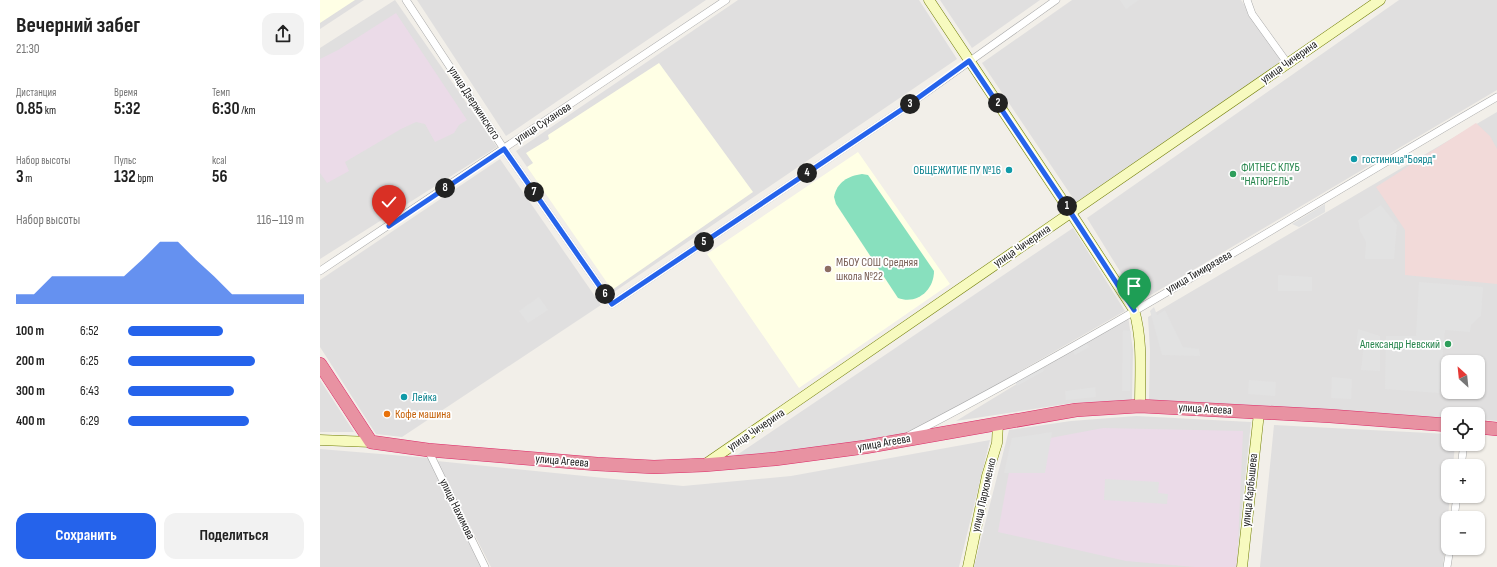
<!DOCTYPE html>
<html lang="ru">
<head>
<meta charset="utf-8">
<style>
	body { margin:0; font-family:"Sofia Sans Condensed",sans-serif; background:#f2f2f2; color:#222; height:100vh; display:flex; flex-direction:column; font-size:15px; white-space:nowrap }
	* { box-sizing:border-box; margin:0 }
	p { font-size:13px; color:#767676 }
	.icon { flex:none; width:22px; height:22px; fill:none; stroke:currentColor; stroke-width:2; stroke-linecap:round; stroke-linejoin:round }
	.map { position:relative; flex:1; overflow:hidden }
	.details { display:flex; flex-direction:column; background:#fff; width:320px }
	.details>* { flex:none }
	.needle { width:26px; rotate:333deg }
	.controls { position:absolute; left:1121px; top:355px; display:grid; gap:8px }
	.controls a { display:grid; place-items:center; width:44px; height:44px; border-radius:8px; background:#fff; box-shadow:0 1px 3px #0004; font-size:20px }
	.pin { position:absolute; display:grid; place-items:center; width:34px; height:34px; color:#fff; margin:-41px -17px; border-radius:50% 50% 50% 0; rotate:-45deg; box-shadow:0 0 4px #0007 }
	.pin .icon { rotate:45deg }
	.km { position:absolute; width:20px; height:20px; margin:-10px; border-radius:50%; background:#222; color:#fff; font-size:11px; line-height:20px; text-align:center }
	.round { display:grid; place-items:center; flex:none; width:42px; height:42px; border-radius:12px; background:#f2f2f2 }
	.summary { display:flex; align-items:center; justify-content:space-between; height:68px; padding:0 16px }
	h1 { font-size:22px; font-weight:700; line-height:30px }
	.stats { display:grid; grid-template-columns:repeat(3,1fr); gap:6px; height:68px; padding:4px 16px }
	.stats div { display:grid; align-content:center }
	.stats b { font-size:17px; font-weight:700 }
	.stats small { font-size:11px; font-weight:400 }
	.stats p { font-size:11px }
	.chart { height:112px; padding:8px 16px }
	.chart p { display:flex; justify-content:space-between }
	.chart svg { width:100%; height:72px; margin-top:4px; fill:#2563eb; opacity:.7 }
	.cta { display:flex; gap:8px; margin-top:auto; padding:8px 16px }
	.cta a { flex:1; height:46px; border-radius:12px; background:#2563eb; color:#fff; font-size:16px; font-weight:700; line-height:46px; text-align:center }
	.cta a+a { background:#f2f2f2; color:#222 }
	ul { padding:0 16px; list-style:none; font-size:13px }
	li { display:grid; grid-template-columns:64px 48px 1fr; align-items:center; height:30px }
	li i { height:10px; border-radius:5px; background:#2563eb }
	main { display:flex; flex:1; min-height:0 }
	.map>svg:first-child { display:block }
</style>
</head>
<body>
<main>
<section class="details">
<div class="summary"><div><h1>Вечерний забег</h1><p>21:30</p></div><a class="round"><svg class="icon" aria-label="share" viewBox="0 0 24 24"><path d="M12 15V3M7 8l5-5 5 5M5 13v7h14v-7"/></svg></a></div>
<div class="stats">
<div><p>Дистанция</p><b>0.85<small> km</small></b></div>
<div><p>Время</p><b>5:32</b></div>
<div><p>Темп</p><b>6:30<small> /km</small></b></div>
</div>
<div class="stats">
<div><p>Набор высоты</p><b>3<small> m</small></b></div>
<div><p>Пульс</p><b>132<small> bpm</small></b></div>
<div><p>kcal</p><b>56</b></div>
</div>
<div class="chart"><p><span>Набор высоты</span>116–119 m</p>
<svg viewBox="0 0 160 44" preserveAspectRatio="none"><path d="M0 44V38L10 38L20 27L30 27L40 27L50 27L60 27L70 17L80 6L90 6L100 17L110 27L120 38L130 38L140 38L150 38L160 38V44z"/></svg>
</div>
<ul>
<li><b>100 m</b>6:52<i style="width:54%"></i></li>
<li><b>200 m</b>6:25<i style="width:72%"></i></li>
<li><b>300 m</b>6:43<i style="width:60%"></i></li>
<li><b>400 m</b>6:29<i style="width:69%"></i></li>
</ul>
<div class="cta"><a>Сохранить</a><a>Поделиться</a></div>
</section>
<div class="map">
<svg width="1177" height="567" viewBox="0 0 1177 567">
	<rect width="100%" height="100%" fill="#f2efe9"/>
	<g fill="#e0dfdf" fill-rule="evenodd">
		<path d="M0,0h44l-44,29z"/>
		<path d="M75,0l102,147 -177,112v-211z"/>
		<path d="M97,0h289l-200,136z"/>
		<path d="M418,0h181l38,59 -343,233 -98,-141z"/>
		<path d="M620,0h100l-68,48z"/>
		<path d="M752,0h169l43,60 -205,147 -97,-144z"/>
		<path d="M1079,0h98v90l-358,212 -52,-84z"/>
		<path d="M1177,112v309l-19,-2v-5h-30v4l-299,-18 1,-49 -2,-34zM1128,362h30v30h-30z"/>
		<path d="M180,159l101,146 -199,132 -26,-3 -56,-87v-67z"/>
		<path d="M753,228l52,83 -216,124 -181,26z"/>
		<path d="M808,316l5,34 -1,50 -60,3 -116,18z"/>
		<path d="M0,380l34,52h-34z"/>
		<path d="M816,416l115,6 -15,145h-262l35,-137 62,-9z"/>
		<path d="M954,425l174,9v10h7l-2,22h-5v30h2l-7,71h-183z"/>
		<path d="M670,440l-31,127h-468l-54,-106 246,25 108,-10z"/>
		<path d="M0,449l109,9 53,109h-162z"/>
	</g>
	<path fill="#f2dad9" d="M1156,123l14,13 7,13v135l-92,-9v-45l-29,-43z"/>
	<g fill="#ebdbe8">
		<path d="M76,13l71,107 -8,5 -5,8 -19,9 -10,-18 -9,-2 -15,7 -56,33 4,9 -22,12 -7,-10v-114l18,-9z"/>
		<path d="M783,428l140,3 -6,136h-42l-69,-6 -128,-29 16,-87z"/>
	</g>
	<g fill="#ffffe5">
		<path d="M0,0h35l-35,23z"/>
		<path d="M339,63l94,129 -141,98 -85,-123 6,-4 -7,-10 23,-14 -1,-4z"/>
		<path d="M538,152l92,132 -151,104 -92,-134z"/>
	</g>
	<path fill="#88e0be" d="M542,174l6,1 66,96c0,19 -17,34 -36,27l-62,-94 -2,-7c3,-15 14,-21 28,-23z"/>
	<g fill="#e2e2e2">
		<path d="M800,0h19l-13,9z"/>
		<path d="M1005,204v8l-26,15 -7,-3z"/>
		<path d="M1061,205l16,20 -3,34h-29l1,-17 -6,-11 -2,-11z"/>
		<path d="M958,275l34,2v14h-34z"/>
		<path d="M1099,282l64,5 -2,29 -10,9 -1,7 -25,-2 -6,63 -54,-4 1,-53h30z"/>
		<path d="M219,297l9,13 -20,13 -9,-12z"/>
		<path d="M834,307l3,8 8,-5 18,37 16,2 1,7 -38,-1 -12,-44z"/>
		<path d="M1038,329l22,7v35l-19,-1 3,-26h-8z"/>
		<path d="M803,330l8,1 -1,60h-8z"/>
		<path d="M766,342l3,5 -14,8 -3,-5z"/>
		<path d="M722,367l2,4 -27,15 -2,-4z"/>
		<path d="M1012,377l20,2 -1,20 -20,-1z"/>
		<path d="M929,380l27,2 -1,14 -27,-2z"/>
		<path d="M775,387l1,10 -30,3 -1,-9z"/>
		<path d="M732,432l-7,41h-41l8,-35z"/>
		<path d="M785,479l54,3 -1,11 10,1 -1,10 -63,-4z"/>
	</g>
	<g fill="none" stroke-linecap="round" stroke-linejoin="round">
		<defs>
			<g id="street">
				<path d="M86,0l98,149 108,155 292,-196 152,-108"/>
				<path d="M927,0l5,14 36,50"/>
				<path d="M0,271l406,-271"/>
				<path d="M588,436c200,-103 394,-226 589,-339"/>
				<path d="M108,450l57,117"/>
				<path d="M1141,466l3,-22"/>
				<path d="M1134,518l3,-22"/>
				<path d="M1127,567l3,-19"/>
			</g>
			<g id="secondary">
				<path d="M609,0l142,213 63,97c9,31 6,63 6,96"/>
				<path d="M0,440l51,2"/>
				<path d="M384,465l676,-465"/>
				<path d="M648,567l19,-91 10,-33 1,-20"/>
				<path d="M922,567l17,-154"/>
			</g>
			<g id="highway">
				<path d="M0,364l51,78 57,8 169,14 57,3 50,-2 71,-6 90,-12 211,-37 64,-4 190,10 118,9"/>
				<path d="M1158,427l19,2"/>
			</g>
		</defs>
		<use href="#street" stroke="#a9a9a9" stroke-width="8"/>
		<use href="#secondary" stroke="#707d05" stroke-width="11"/>
		<use href="#highway" stroke="#dc2a67" stroke-width="14"/>
		<use href="#street" stroke="#fff" stroke-width="7"/>
		<use href="#secondary" stroke="#f7fabf" stroke-width="10"/>
		<use href="#highway" stroke="#e892a2" stroke-width="13"/>
	</g>
	<g fill="none" stroke-linecap="round" stroke-linejoin="round">
		<defs>
			<path id="route" d="M69,226l115,-77 108,155 292,-196 65,-47 102,152 63,97"/>
		</defs>
		<use href="#route" stroke="#fff" stroke-width="8"/>
		<use href="#route" stroke="#2563eb" stroke-width="5"/>
	</g>
	<g fill="#0f9aa8" stroke="#fff" stroke-width="1.5">
		<circle cx="1034" cy="159" r="4"/>
		<circle cx="689" cy="170" r="4"/>
		<circle cx="84" cy="397" r="4"/>
	</g>
	<g fill="#2e9e5b" stroke="#fff" stroke-width="1.5">
		<circle cx="913" cy="174" r="4"/>
		<circle cx="1128" cy="344" r="4"/>
	</g>
	<circle fill="#8d6e63" stroke="#fff" stroke-width="1.5" cx="508" cy="269" r="4"/>
	<circle fill="#e8710a" stroke="#fff" stroke-width="1.5" cx="67" cy="414" r="4"/>
	<g text-anchor="middle" dominant-baseline="central" stroke-width="3.5" stroke-linejoin="round" paint-order="stroke">
		<g font-size="12" fill="#222" stroke="#fff">
			<text transform="translate(969 62) rotate(-35)">улица Чичерина</text>
			<text transform="translate(154 103) rotate(57)">улица Дзержинского</text>
			<text transform="translate(223 123) rotate(-33)">улица Суханова</text>
			<text transform="translate(702 246) rotate(-34)">улица Чичерина</text>
			<text transform="translate(879 272) rotate(-30)">улица Тимирязева</text>
			<text transform="translate(885 409) rotate(3)">улица Агеева</text>
			<text transform="translate(436 430) rotate(-34)">улица Чичерина</text>
			<text transform="translate(564 443) rotate(-10)">улица Агеева</text>
			<text transform="translate(242 461) rotate(5)">улица Агеева</text>
			<text transform="translate(930 490) rotate(-84)">улица Карбышева</text>
			<text transform="translate(664 495) rotate(-77)">улица Пархоменко</text>
			<text transform="translate(137 509) rotate(64)">улица Нахимова</text>
		</g>
		<g font-size="12" fill="#0d838f" stroke="#fff" text-anchor="start">
			<text x="1042" y="159">гостиница"Боярд"</text>
			<text x="681" y="170" text-anchor="end">ОБЩЕЖИТИЕ ПУ №16</text>
			<text x="92" y="397">Лейка</text>
		</g>
		<g font-size="12" fill="#27864d" stroke="#fff" text-anchor="start">
			<text x="921" y="167">ФИТНЕС КЛУБ<tspan x="921" dy="14">"НАТЮРЕЛЬ"</tspan></text>
			<text x="1120" y="344" text-anchor="end">Александр Невский</text>
		</g>
		<g font-size="12" fill="#785e54" stroke="#fff" text-anchor="start">
			<text x="516" y="262">МБОУ СОШ Средняя<tspan x="516" dy="14">школа №22</tspan></text>
		</g>
		<g font-size="12" fill="#c56008" stroke="#fff" text-anchor="start">
			<text x="75" y="414">Кофе машина</text>
		</g>
	</g>
</svg>
<div class="controls">
<a><svg class="needle" viewBox="-14 -14 28 28"><path d="M0-13l5 13h-10z" fill="#e53935"/><path d="M0 13l5-13h-10z" fill="#767676"/></svg></a>
<a><svg class="icon" aria-label="locate" viewBox="0 0 24 24"><circle cx="12" cy="12" r="6"/><path d="M12 2v4M12 18v4M2 12h4M18 12h4"/></svg></a>
<a>+</a>
<a>−</a>
</div>
<div class="pin" style="left:814px;top:310px;background:#1e9e55"><svg class="icon" aria-label="arrive" viewBox="0 0 24 24"><path d="M6 21V4h12l-3 4 3 4H6"/></svg></div>
<div class="pin" style="left:69px;top:226px;background:#d93025"><svg class="icon" aria-label="check" viewBox="0 0 24 24"><path d="M5 12l5 5 9-10"/></svg></div>
<b class="km" style="left:747px;top:206px">1</b>
<b class="km" style="left:678px;top:103px">2</b>
<b class="km" style="left:590px;top:104px">3</b>
<b class="km" style="left:487px;top:173px">4</b>
<b class="km" style="left:384px;top:242px">5</b>
<b class="km" style="left:285px;top:294px">6</b>
<b class="km" style="left:214px;top:192px">7</b>
<b class="km" style="left:125px;top:188px">8</b>
</div>
</main>
</body>
</html>
